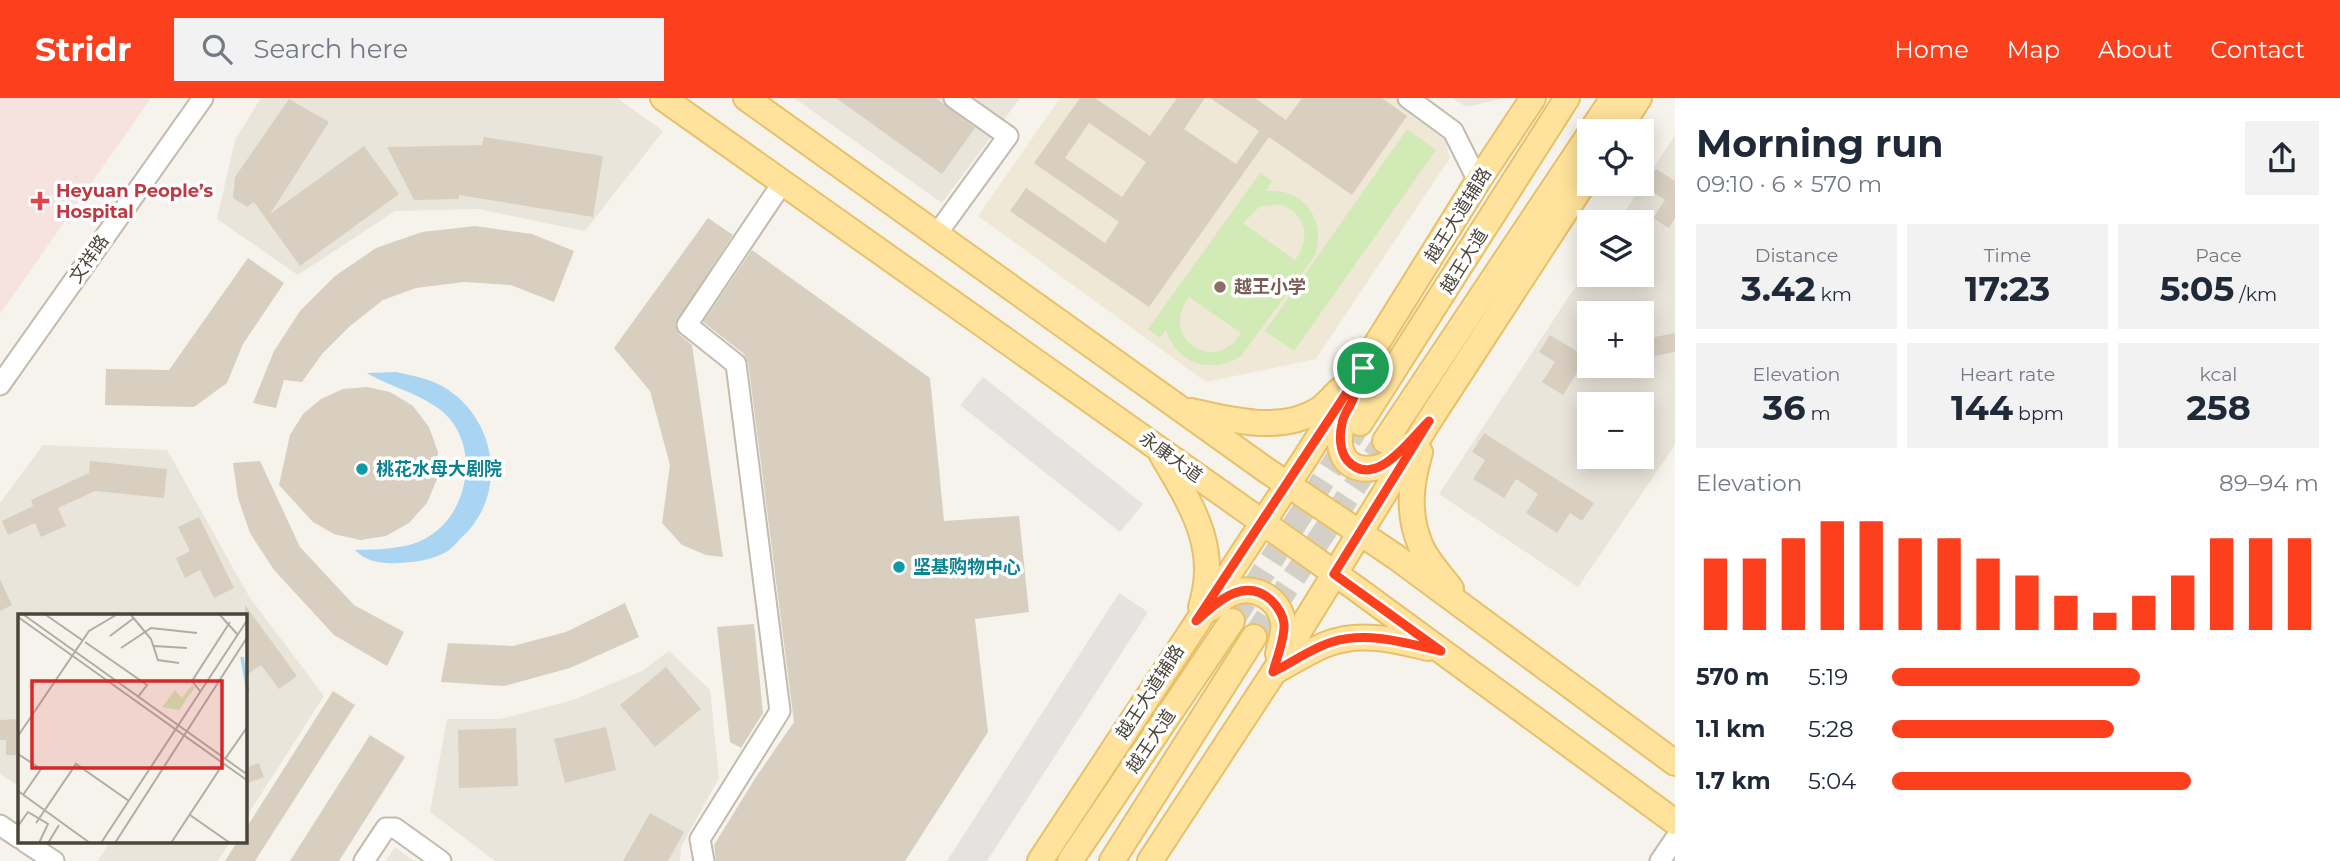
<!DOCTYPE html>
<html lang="en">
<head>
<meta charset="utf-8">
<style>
	body { margin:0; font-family:Montserrat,"Noto Sans SC",sans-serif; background:#f2f2f3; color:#1f2937; height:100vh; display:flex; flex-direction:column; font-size:26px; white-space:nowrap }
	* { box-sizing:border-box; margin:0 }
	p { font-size:23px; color:#747a83 }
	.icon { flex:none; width:38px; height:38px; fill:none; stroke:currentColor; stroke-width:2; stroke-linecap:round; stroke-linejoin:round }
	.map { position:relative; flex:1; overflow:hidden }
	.panel { display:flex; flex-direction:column; background:#fff; width:665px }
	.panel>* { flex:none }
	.controls { position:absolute; left:1577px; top:21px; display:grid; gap:14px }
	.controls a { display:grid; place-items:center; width:77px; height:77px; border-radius:0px; background:#fff; box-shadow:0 4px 18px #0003; font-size:35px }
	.pin { position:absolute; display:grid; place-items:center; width:60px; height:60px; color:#fff; margin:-30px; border:4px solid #fff; border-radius:50%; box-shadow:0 2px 7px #0007 }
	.round { display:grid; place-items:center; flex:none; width:74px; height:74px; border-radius:0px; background:#f2f2f3 }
	.overview { display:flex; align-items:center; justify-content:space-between; height:119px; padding:0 21px }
	h1 { font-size:38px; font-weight:700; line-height:52px }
	.figures { display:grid; grid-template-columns:repeat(3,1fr); gap:10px; height:119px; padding:7px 21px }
	.figures div { display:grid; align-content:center; border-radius:0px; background:#f2f2f3; text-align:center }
	.figures b { font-size:35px; font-weight:700 }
	.figures small { font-size:19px; font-weight:400 }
	.figures p { font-size:19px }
	.chart { height:196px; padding:14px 21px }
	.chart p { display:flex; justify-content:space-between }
	.chart svg { width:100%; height:126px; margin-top:7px; stroke:#fc3f1d; stroke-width:6 }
	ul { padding:0 21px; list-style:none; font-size:23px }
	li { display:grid; grid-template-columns:112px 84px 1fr; align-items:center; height:52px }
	li i { height:18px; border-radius:9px; background:#fc3f1d }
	header { display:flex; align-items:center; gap:42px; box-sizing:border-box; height:98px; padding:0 35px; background:#fc3f1d; color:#fff }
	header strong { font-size:33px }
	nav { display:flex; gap:38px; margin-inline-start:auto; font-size:24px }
	.search { width:490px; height:63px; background:#f2f2f3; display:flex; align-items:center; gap:18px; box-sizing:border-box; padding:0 24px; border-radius:0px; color:#747a83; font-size:26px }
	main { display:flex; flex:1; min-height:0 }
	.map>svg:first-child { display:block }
</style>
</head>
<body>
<header>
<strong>Stridr</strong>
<div class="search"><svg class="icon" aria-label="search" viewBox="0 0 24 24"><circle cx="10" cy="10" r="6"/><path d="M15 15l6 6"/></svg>Search here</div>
<nav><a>Home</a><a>Map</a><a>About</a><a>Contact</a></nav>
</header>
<main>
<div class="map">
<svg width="1675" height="763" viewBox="0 0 1675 763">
	<rect width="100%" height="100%" fill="#f6f3ec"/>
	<g fill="#eae5da" fill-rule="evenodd">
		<path d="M261,0h356l46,33 -78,100 -107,-22 -83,2 -97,64 -81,-56 18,-79z"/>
		<path d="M794,0h226l-78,105z"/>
		<path d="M1453,0h52l-39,9z"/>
		<path d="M1675,37v310l-97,142 -139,-93 150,-228v9h53v-53h-24zM1589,215h53v53h-53zM1589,306h53v53h-53z"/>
		<path d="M43,347l124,5 83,148 74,98 -79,123v-203h-226v170l-19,-12v-271z"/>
		<path d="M669,553l41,39 9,88 -38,69 -1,14h-185l-65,-49 17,-93h53l73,-19 69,-29z"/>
		<path d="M110,744h120l-12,19h-120z"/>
		<path d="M395,749l19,14h-28z"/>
	</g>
	<path fill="#efe8d6" d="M1060,0h334l49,36 7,24 -134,201 -110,23 -228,-166z"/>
	<path fill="#f6e3e0" d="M0,0h151l-151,216z"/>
	<g fill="#d2eab5" fill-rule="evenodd">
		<path d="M1407,31l29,21 -142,201 -29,-20z"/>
		<path d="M1260,75l12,8 -6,10c39,-4 62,32 48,66l-73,99c-29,19 -64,8 -75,-26l-6,8 -12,-9zM1278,106c28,8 34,34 17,56l-52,-37 16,-16zM1189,199l52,36c-26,43 -83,5 -52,-36z"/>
	</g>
	<g fill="#e5e3e0">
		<path d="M983,279l160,127 -23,28 -160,-127z"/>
		<path d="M1119,495l29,19 -161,249h-40z"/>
	</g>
	<path fill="#a9d4f2" d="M396,274c18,4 36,7 51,17 51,33 60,107 15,148 -5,5 -10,12 -16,15 -14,8 -31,10 -47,11 -16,1 -33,-1 -44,-13 24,-1 52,0 73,-13 41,-24 53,-92 15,-125 -23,-19 -51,-24 -76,-39z"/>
	<g fill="#d8cfc1" fill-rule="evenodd">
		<path d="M836,0h100l39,30 -33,46z"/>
		<path d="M1080,0h15l55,38 27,-38h28l-21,31 52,35 23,-33 -49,-33h45l31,22 16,-22h80l25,18 -55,79 -83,-58 -120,170 -139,-96 16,-23 79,55 14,-21 -85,-59zM1089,25l57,39 -24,35 -57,-39z"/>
		<path d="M289,1l40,23 -59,92 94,-68 35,48 -99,72 -46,-64 -7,5 -14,-9 2,-21z"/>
		<path d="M484,39l119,19 -10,61 -134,-22v4l-45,1 -27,-53 95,-2z"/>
		<path d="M1656,71l19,12v37l-6,10 -16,-10 12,-18 -20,-13z"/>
		<path d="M708,120l25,17 -58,89 4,10 13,11 31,212 -17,-2 -24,-10 -20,-22 8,-58 -20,-74 -36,-43z"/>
		<path d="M475,128l57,8 42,17 -20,51 -43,-17 -47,-3 -48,6 -33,12 -33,26 -28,28 -20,28 -18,-2 -8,28 -23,-5 21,-52 26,-40 35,-35 41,-28 46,-16z"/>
		<path d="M752,152l178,128 14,143 75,-5 10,96 -54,7 13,113 -83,129h-189l-2,-16 42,-68 38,-55 -46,-360 -4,-8 -41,-32z"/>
		<path d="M248,160l36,25 -41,61 -16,39 -33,24 -89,-2 1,-36 63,1z"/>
		<path d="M1675,235v19l-27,5 -3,-18z"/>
		<path d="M1550,237l28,17 11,-2v16l-9,2 -17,27 -21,-13 13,-20 -16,-10z"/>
		<path d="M367,289l23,5 23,14 16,21 9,25 -1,27 -10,24 -18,20 -23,13 -26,4 -26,-6 -21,-12 -34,-37 11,-50 13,-21 18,-15 22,-10z"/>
		<path d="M1484,335l110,70 -12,18 -12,-8 -13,20 -31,-20 12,-19 -22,-15 -12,19 -31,-19 12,-19 -13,-8z"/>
		<path d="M90,363l77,8 -3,29 -69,-7 -37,17 8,18 -25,11 -6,-14 -27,12 -6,-14 31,-15 -2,-6 58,-27z"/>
		<path d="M260,363l40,86 54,58 50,27 -17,34 -53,-31 -60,-65 -24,-37 -12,-35 -5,-35z"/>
		<path d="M199,419l35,71 -20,10 -14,-28 -15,8 -9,-20 14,-7 -12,-24z"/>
		<path d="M0,481l12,26 -12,6z"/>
		<path d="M625,505l14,34 -69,31 -66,18 -63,-4 7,-39 65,3 53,-14z"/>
		<path d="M245,507l52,71 -18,13 -18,-24 -16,11z"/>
		<path d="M754,526l9,89 -22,35 -11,-6 -13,-115z"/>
		<path d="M666,569l35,42 -46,38 -35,-42z"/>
		<path d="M333,593l22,14 -100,156h-30l12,-19h8v-12z"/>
		<path d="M19,621v36h-13v-15h-6v-20z"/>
		<path d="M606,629l10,43 -51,13 -11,-44z"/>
		<path d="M516,630l2,58 -59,2 -1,-58z"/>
		<path d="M370,637l35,22 -66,104h-49z"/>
		<path d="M259,665l5,14 -19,7v-16z"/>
		<path d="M650,715l34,19 -16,29h-45z"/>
	</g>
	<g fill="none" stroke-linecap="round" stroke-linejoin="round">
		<g stroke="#d4d0c8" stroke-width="24" stroke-dasharray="24 12" stroke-linecap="butt">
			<path d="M1232,523l128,-198"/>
			<path d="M1254,539l131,-196"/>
		</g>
		<defs>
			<g id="minor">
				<path d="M1408,0l45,33 25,50"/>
				<path d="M936,137l72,-99 -54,-38"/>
				<path d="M0,287l203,-287"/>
				<path d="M0,727l19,13"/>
				<path d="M25,744l29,19"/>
				<path d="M364,763l22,-33h9l46,33"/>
				<path d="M704,763l-4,-22 80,-128 -44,-347 -49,-39 96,-143"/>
				<path d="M1660,763l15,-22"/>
			</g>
			<g id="major">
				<path d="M663,0l691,489 321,235"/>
				<path d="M746,0l520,372 130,87 279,206"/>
				<path d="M1591,33l22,-33"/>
				<path d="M1618,33l21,-33"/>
				<path d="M1350,307c-7,14 -14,32 -8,48 8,22 38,18 52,6 4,-3 7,-9 11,-13"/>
				<path d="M1191,313c41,9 90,23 129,-2 7,-5 13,-13 20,-19"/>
				<path d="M1360,325l207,-325"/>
				<path d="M1385,343l204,-306"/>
				<path d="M1420,354c-9,31 -13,60 0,92 6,16 21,31 31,45"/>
				<path d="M1162,357c29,50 58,92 39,152"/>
				<path d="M1210,511c7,-6 14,-13 23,-16 22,-9 46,6 50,28 2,10 -3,23 -5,33"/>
				<path d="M1274,574c18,-10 35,-21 53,-28 33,-13 69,-4 101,4"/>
				<path d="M1040,763l266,-404 172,-276 55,-83"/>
				<path d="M1070,763l162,-240"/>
				<path d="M1112,763l142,-224"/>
				<path d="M1150,763l124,-189 155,-251 160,-246"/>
			</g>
		</defs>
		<use href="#minor" stroke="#c2bbae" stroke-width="23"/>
		<use href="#major" stroke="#e6c16a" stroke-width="28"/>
		<use href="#minor" stroke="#fff" stroke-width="19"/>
		<use href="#major" stroke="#ffe39c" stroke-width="24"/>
	</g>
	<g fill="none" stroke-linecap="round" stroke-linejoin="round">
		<defs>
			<path id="route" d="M1363,270c-3,10 -6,21 -10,31 -3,8 -10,16 -11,25 -3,12 -2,27 5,36 28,32 64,-22 82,-39l-95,153 107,77c-35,-8 -73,-20 -109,-9 -20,6 -39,20 -59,30 4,-15 12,-34 11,-48 -1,-10 -6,-17 -13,-24 -27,-24 -54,2 -75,21z"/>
		</defs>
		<use href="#route" stroke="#fff" stroke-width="14"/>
		<use href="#route" stroke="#fc3f1d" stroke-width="9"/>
	</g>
	<path fill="#e0444e" stroke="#fff" stroke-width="2.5" d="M36.5 92.5h7v7h7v7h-7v7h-7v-7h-7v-7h7z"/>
	<circle fill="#8d6e63" stroke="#fff" stroke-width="2.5" cx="1220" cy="189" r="7"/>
	<g fill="#0f9aa8" stroke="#fff" stroke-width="2.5">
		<circle cx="362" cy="371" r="7"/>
		<circle cx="899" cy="469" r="7"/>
	</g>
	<g text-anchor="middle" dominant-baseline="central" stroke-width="7" stroke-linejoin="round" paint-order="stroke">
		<g font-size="18" font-weight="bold" fill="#be3a42" stroke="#fff" text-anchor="start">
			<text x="56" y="93">Heyuan People’s<tspan x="56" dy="21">Hospital</tspan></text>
		</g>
		<g font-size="18" fill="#4b4439" stroke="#fff">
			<text transform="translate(1458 117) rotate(-58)">越王大道辅路</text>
			<text transform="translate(89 161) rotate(-55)">文祥路</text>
			<text transform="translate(1464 163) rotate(-58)">越王大道</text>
			<text transform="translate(1171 359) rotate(36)">永康大道</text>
			<text transform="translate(1150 594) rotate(-57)">越王大道辅路</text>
			<text transform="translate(1151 643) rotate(-56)">越王大道</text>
		</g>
		<g font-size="18" font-weight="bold" fill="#785e54" stroke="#fff" text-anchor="start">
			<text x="1234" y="189">越王小学</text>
		</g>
		<g font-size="18" font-weight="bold" fill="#0d838f" stroke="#fff" text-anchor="start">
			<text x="376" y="371">桃花水母大剧院</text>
			<text x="913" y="469">坚基购物中心</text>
		</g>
	</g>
	<g transform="translate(18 516)">
		<rect width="229" height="229" fill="#f6f3ec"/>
		<path d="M174,71l3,2 -16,23 -17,-3 13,-17 7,8z" fill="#d2eab5"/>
		<path fill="none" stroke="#a9d4f2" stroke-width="3.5" d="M224,43l6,35"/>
		<path fill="none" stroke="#b2ada4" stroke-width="2" d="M6,1l224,160M28,1l36,25M113,1l20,24 7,21 21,3M202,1l17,19M0,3l230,164M92,22l24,-18M67,28l62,43 -9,12M136,32l33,2M103,34l30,-20 46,5M182,77l-8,-10 38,-59M0,122l71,-105 27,-16M0,140l23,15 -18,26M207,145l23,-33M0,177l72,52M172,201l40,28M18,209l40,-59 53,37M0,212l10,-14 20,12 -9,19M30,229l11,-18M83,229l147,-224M97,229l133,-207M153,229l52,-79"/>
		<path fill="#d62828" fill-opacity="0.15" stroke="#d62828" stroke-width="3.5" d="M14,67h190v87h-190z"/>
		<rect width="229" height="229" fill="none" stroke="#4b4439" stroke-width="3.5"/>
	</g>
</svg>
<div class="controls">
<a><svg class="icon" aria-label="locate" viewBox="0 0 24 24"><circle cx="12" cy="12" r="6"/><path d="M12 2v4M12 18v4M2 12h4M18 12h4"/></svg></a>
<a><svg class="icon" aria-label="layers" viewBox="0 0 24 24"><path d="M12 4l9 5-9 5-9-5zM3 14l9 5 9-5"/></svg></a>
<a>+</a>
<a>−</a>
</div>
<div class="pin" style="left:1363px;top:270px;background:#1e9e55"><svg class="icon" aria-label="arrive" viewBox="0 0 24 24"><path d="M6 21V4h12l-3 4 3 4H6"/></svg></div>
</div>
<section class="panel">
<div class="overview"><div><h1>Morning run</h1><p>09:10 · 6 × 570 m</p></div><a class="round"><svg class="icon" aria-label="share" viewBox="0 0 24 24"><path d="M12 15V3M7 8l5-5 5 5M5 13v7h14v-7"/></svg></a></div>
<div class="figures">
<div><p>Distance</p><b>3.42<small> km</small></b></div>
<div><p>Time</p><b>17:23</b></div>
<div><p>Pace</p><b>5:05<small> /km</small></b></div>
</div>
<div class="figures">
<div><p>Elevation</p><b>36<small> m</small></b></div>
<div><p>Heart rate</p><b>144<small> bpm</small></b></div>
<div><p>kcal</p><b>258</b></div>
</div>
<div class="chart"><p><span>Elevation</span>89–94 m</p>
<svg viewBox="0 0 160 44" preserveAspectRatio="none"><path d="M5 44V19M15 44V19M25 44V12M35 44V6M45 44V6M55 44V12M65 44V12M75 44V19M85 44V25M95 44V32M105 44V38M115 44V32M125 44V25M135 44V12M145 44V12M155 44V12"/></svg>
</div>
<ul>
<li><b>570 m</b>5:19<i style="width:58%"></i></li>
<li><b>1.1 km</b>5:28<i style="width:52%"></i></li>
<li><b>1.7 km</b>5:04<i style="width:70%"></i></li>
</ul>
</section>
</main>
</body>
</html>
